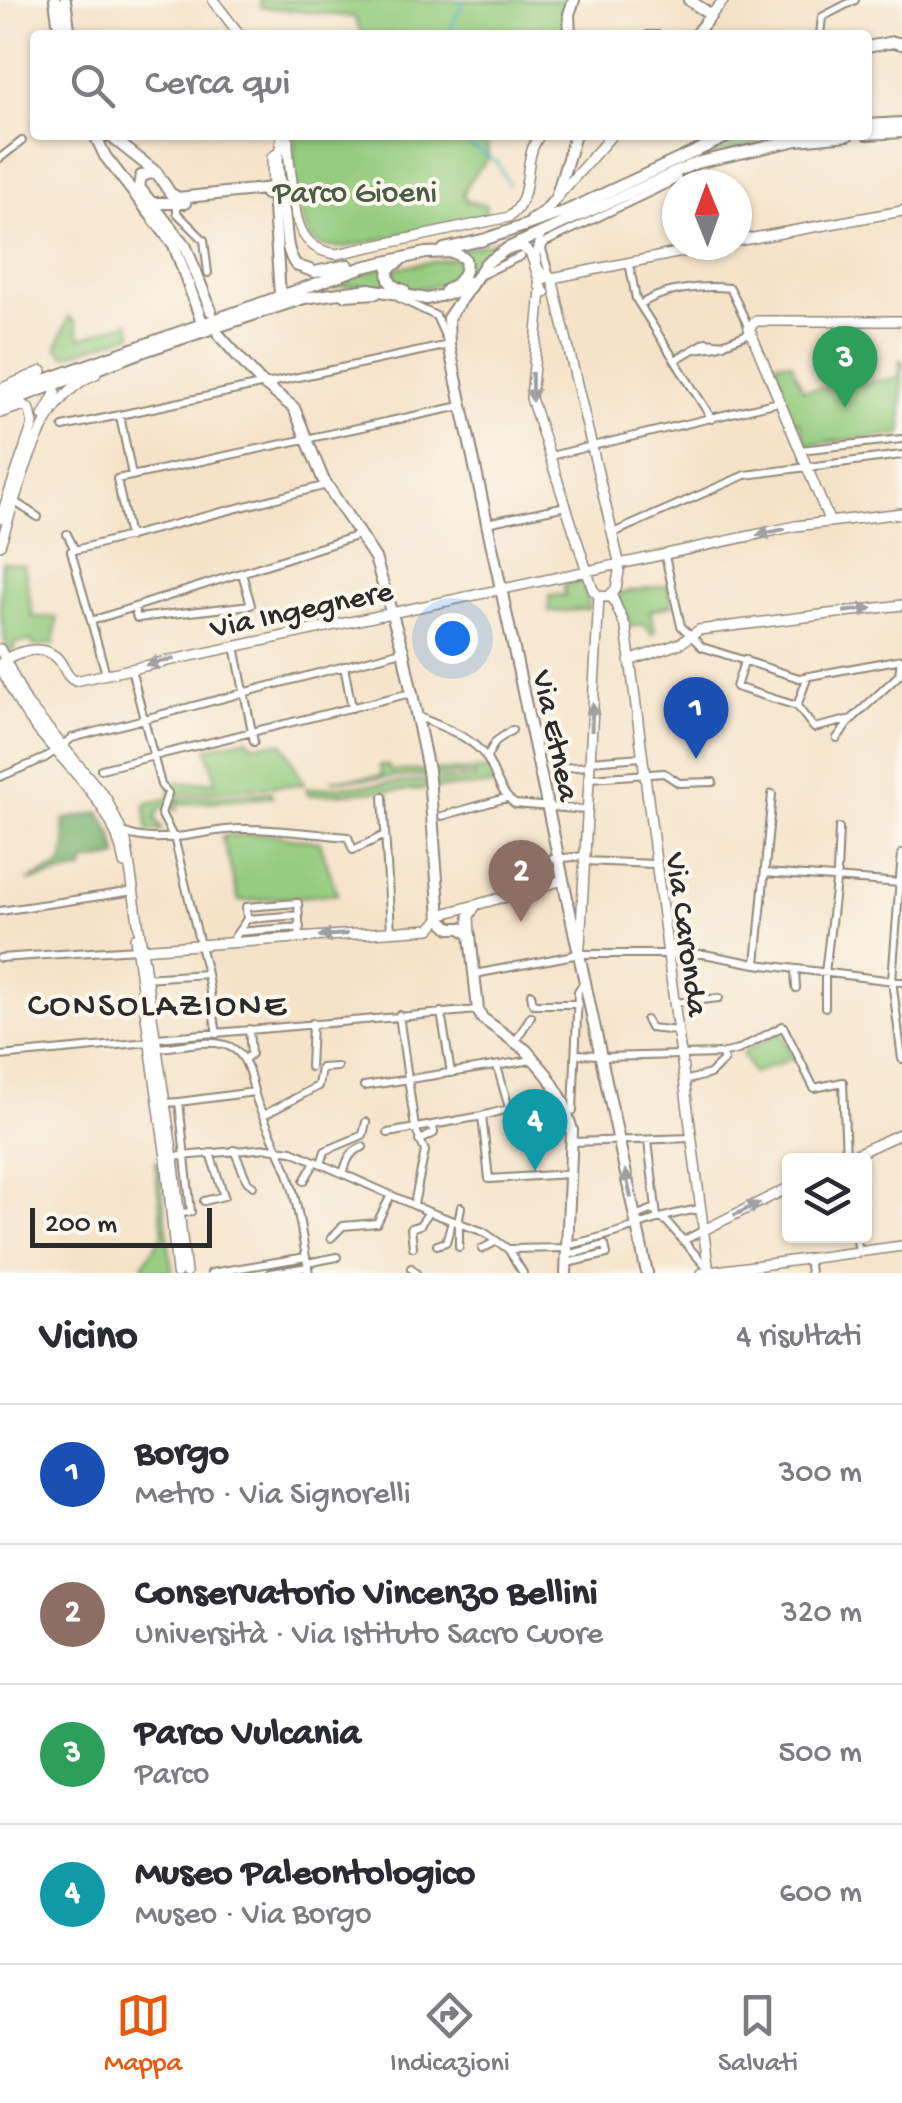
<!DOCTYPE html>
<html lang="it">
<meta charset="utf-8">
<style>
:root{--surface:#fff;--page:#f2f2f3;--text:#2b2b33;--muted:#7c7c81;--line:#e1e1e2;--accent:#ea580c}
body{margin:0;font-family:"Gochi Hand",sans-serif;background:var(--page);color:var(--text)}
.controls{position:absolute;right:30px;bottom:30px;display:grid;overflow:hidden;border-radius:10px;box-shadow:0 2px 8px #0004}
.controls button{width:90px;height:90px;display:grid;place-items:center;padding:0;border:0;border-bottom:2px solid var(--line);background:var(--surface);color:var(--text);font:50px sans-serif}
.compass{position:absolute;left:662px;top:170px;width:90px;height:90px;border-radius:50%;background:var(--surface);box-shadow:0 2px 8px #0004;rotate:359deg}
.scale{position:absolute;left:30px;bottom:25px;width:182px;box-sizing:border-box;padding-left:10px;border:5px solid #2b2b2b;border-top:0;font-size:28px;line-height:35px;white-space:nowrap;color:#2b2b2b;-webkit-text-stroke:8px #fbf7ec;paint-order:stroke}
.you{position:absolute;left:452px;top:638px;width:35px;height:35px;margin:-25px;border:8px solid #fff;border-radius:50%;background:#1a73e8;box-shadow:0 0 0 15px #1a73e833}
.badge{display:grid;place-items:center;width:65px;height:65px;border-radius:50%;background:var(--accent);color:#fff;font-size:32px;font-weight:700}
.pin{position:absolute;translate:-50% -82px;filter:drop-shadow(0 2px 5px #0008)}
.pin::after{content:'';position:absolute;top:52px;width:35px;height:30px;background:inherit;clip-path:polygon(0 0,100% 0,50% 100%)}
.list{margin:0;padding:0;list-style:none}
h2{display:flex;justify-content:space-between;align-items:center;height:130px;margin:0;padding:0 40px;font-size:42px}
h2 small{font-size:32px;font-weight:400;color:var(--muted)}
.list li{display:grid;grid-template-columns:65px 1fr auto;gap:30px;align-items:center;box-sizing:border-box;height:140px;padding:0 40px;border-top:2px solid var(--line)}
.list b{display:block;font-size:38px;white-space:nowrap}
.list p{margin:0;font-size:32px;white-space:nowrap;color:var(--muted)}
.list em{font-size:32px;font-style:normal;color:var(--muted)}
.icon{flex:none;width:55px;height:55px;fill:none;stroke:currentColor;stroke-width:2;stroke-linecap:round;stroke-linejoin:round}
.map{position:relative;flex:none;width:902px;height:1273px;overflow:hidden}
.search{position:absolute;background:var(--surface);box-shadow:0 2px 8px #0004;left:30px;right:30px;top:30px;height:110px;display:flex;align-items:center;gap:25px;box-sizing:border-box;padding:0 35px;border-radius:10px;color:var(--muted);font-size:38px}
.sheet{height:690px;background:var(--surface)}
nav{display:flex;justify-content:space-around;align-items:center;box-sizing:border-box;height:140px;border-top:2px solid var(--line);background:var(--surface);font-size:28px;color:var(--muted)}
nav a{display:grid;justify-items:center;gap:5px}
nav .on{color:var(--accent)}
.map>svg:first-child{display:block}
.green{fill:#95cc7f;stroke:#607c55;stroke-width:2.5}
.forest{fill:#78b06e;stroke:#526e4c;stroke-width:2.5}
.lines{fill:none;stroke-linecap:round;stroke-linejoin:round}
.stream{stroke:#47b0c6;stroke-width:2.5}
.street-casing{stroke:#90877a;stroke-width:10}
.secondary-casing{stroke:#90877a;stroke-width:12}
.primary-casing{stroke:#90877a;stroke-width:14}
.street{stroke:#fff;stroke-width:6}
.secondary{stroke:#fff;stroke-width:9}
.primary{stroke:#fff;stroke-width:10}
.street-bridge-casing{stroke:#90877a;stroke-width:10;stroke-linecap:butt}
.primary-bridge-casing{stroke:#90877a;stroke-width:14;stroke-linecap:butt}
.street-bridge{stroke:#fff;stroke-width:6}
.primary-bridge{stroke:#fff;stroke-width:10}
.oneway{fill:#a0a0a0}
.labels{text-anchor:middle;stroke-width:8;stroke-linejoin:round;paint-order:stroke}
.park-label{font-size:32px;fill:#4b5b44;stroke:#fbf7ec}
.street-label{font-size:32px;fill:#2b2b2b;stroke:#fbf7ec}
.neighbourhood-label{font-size:35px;letter-spacing:2.5px;fill:#2b2b2b;stroke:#fbf7ec}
</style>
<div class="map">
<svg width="902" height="1273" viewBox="0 0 902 1273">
<rect width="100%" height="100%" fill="#fbf7ec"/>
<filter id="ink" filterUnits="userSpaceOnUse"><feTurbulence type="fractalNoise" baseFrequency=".01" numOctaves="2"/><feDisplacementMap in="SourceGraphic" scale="20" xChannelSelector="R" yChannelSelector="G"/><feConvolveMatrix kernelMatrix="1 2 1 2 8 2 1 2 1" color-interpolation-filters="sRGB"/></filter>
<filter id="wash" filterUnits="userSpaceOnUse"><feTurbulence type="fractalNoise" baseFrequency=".0048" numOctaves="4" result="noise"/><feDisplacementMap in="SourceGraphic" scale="40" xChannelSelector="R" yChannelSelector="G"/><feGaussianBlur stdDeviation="2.25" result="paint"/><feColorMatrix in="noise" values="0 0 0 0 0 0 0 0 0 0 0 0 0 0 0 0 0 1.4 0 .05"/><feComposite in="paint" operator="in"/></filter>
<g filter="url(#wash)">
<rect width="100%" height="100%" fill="#f5e3c9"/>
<!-- green -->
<path class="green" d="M260,0H569L563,11L565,35H363L354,17L261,7Z
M295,135H494L487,142L488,158L469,181L463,195L467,201L486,205L485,217L346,247C335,247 324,249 315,242C295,226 292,159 295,135Z
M752,135L760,138L757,145L715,154L506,244L462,284L467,275L459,250L526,234L718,145Z
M454,258L459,262V270C444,287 426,290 404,287L392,274L396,268Z
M387,265L395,290C359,280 319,289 284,300Z
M69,317L75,321L81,338L129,322L133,334L65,356L57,347Z
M900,360H902V434L806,445L799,421L794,422L773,370L777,362H791L803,390L900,378Z
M2,562L24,565L33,617L57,618L54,644L34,646L32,641L14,643V650L7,652L0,611Z
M583,581L590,609L549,612V596L565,595L564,585Z
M669,585L672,605L650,611L655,632L651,634L644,624L629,627V617L618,598L626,592Z
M249,738L251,744L283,743L304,784L170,794V784L216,781L207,748Z
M380,765H388L390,771L486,770L495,785L309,795L306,789L475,778V774L331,780L382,776Z
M271,792L272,797L181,804L178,799L177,810L161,807L155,818L162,830L148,831L145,804L171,798Z
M268,834L320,842L337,894L239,901L222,836Z
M781,1032L793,1058L753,1073L742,1053Z
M159,1161L172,1273H144V1263L163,1234L155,1162Z"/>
<!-- forest -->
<path class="forest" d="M100,812L112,834L118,857L84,862L83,870L28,881L61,865L66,845L63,820Z"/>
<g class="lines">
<!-- stream -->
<path class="stream" d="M448,35L464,0
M452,135L460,142
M471,147L497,162L509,185"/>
</g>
</g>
<g filter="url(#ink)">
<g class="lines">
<!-- street casing -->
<g class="street-casing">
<path id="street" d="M648,35H658
M820,35L822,17L855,0
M0,158L22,141
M177,204V213L204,240L208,273
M543,233C535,247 533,265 546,276
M629,262L636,299L712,419
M481,275L521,256
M550,277L542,249L544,243L678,179
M344,297L377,295
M640,305C661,289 704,285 730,288L749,328
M695,349L717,346L750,333
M675,360L706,342L724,344
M120,416L132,475
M63,427L449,345L436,316L399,298
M800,450L902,439
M550,456L779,402
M15,502L38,517
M487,523L566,506
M613,533L745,475L902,455
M67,534L75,550
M129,537L117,479L461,406
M665,556L681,626L702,647L799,678L902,659
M134,608L137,618L251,605L242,573
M91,621L359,535
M235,646L254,742
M745,659L736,687L797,706
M344,666L352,708
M131,669L161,785L168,793
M106,674L71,551L327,485
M808,676L797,706L814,728L852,719L899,675L901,660
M417,716C441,727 470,735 486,757C496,773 499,793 515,804L587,810
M837,738L851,720
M486,758L496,741L512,730
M590,761L641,757
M559,768L590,766
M101,769L411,693
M0,777L45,758L72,738L402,651
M590,778L664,773L679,783L713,782
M383,797L391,931
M166,799L161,813L175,841L207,974L217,1034
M442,816L506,798
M123,832C158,847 202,830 239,829C275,828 312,834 348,837L353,850L385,835
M902,853L892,980L902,1059
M530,861L585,856
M585,861L654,864
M765,873L901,883
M0,911L134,891
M247,919L299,915
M238,932L300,927
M231,942L247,919L246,907L298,903L300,938
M0,958L136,949
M756,964L772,794
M795,969L796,988
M475,974L579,954H704L756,964L902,982
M143,978L207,974
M531,994L533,1004H578
M674,1003L719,998
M825,1007V973L837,873L839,828
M441,1012L451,1073
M399,1015L415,1128L425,1151L414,1204
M646,1020L650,1028L678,1031
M157,1038L478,1010
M515,1042L531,1016
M158,1048C179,1047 216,1036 234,1049C251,1060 251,1087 258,1104C267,1126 277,1146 286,1168C298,1200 302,1239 309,1273
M576,1054L599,1055
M0,1056L149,1042
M602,1057L721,1054L738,1050L783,1026L814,1088L843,1082L846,1159
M244,1060L251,1054L249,1029
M497,1066L509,1108
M310,1067L312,1023
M684,1081L710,1074L724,1060L721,1054
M364,1086L533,1060
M179,1102L254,1092
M164,1103L179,1102L191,1212L179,1213
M566,1112L573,1111L578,991L585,981
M264,1115L318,1086L321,1068L337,1067
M482,1116L489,1179L569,1174
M388,1133L482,1116L559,1095
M519,1136L528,1133L542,1119L567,1118
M419,1141L434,1133L433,1125
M648,1141L657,1217
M572,1142L692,1138
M234,1150L247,1181L253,1186
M172,1157L267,1148L292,1151L429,1212L484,1232L508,1249L566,1248
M321,1164L325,1151L363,1135L366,1122
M343,1174C347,1160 349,1152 363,1147
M304,1181L315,1162
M204,1201L224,1196L210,1153
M635,1216L656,1208
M658,1217L667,1222L708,1269
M458,1223L461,1207
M459,1223V1247
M856,1236L859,1251
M331,1238L343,1226L377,1223L391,1195
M683,1241L704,1230
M437,1245L446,1242L452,1221
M567,1245C614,1238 654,1215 701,1209
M413,1247L411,1228L420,1225L429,1212
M482,1249L497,1241
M508,1249L523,1273
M808,1257L810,1273
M307,1263L337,1257
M567,1263L607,1254L605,1245L568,1255
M411,1268L416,1273
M211,1273L306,1257
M271,1273L308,1267"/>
</g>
<!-- secondary casing -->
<g class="secondary-casing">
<path id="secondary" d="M213,0L240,35
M711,15L724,0
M288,135C287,151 290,167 292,182C295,215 297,250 337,254L509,217C536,197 520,160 540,135
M273,192L272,157L278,153
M281,197L278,159L282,135
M557,197L612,135
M737,241L902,211
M511,249L521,246L531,254L540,283
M541,290L531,398L593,590L599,596L608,597L616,589L620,566L552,278
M545,293L539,285L545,277L552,278L717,245
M0,389L42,371
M0,413L24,405L30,410L33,424L0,519
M43,416L56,392
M829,520L749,328L756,321H902
M0,545C19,491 38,396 96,374
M612,596L626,628L709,1273
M0,649L26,702L106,798L126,841L173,1157L186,1273
M629,661L681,643L699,630L902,605
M0,664C13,652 39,644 55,656C65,664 64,676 75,681L796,526L902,513
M0,666C9,685 18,704 31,721C65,767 116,804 124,864
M502,898L563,880
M439,915L497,899
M470,935L469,916L476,905
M135,938L166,1158L177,1273
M580,946L599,596
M139,949L430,929L440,918
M843,1160L902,1133
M704,1230L790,1187
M702,1273L902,1246"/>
</g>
<!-- primary casing -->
<g class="primary-casing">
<path id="primary" d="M55,0L60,35
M65,0L70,35
M689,0L711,15L695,35
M570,35L569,14L574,0
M867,47L893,42L902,44
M867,125L902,123
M867,134L902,132
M95,135L105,156L174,245L202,322
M109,135L157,173L170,193L178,198L273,188C293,207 279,243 296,265L315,272L348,265
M156,172L141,176L139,187L186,247L211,311
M266,194L273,193L280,295
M149,203H185
M532,220L545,211L556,198L575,135
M480,241L564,212L731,135
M444,249L482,240
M399,262L389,268C386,281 392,287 404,290
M487,262L448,318L449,345L647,1273
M484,265L508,248L696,163L797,140L848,135
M219,335L259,380L294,408L323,479L375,558L403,651L428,770
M0,396L363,267L426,253L453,252L465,259C468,274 459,284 446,290
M0,405L147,350L304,298L369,289L427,299L456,292L469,282
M430,789L440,918L450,928H461L470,935L478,1010L482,1018L526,1050L548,1076L563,1101L572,1130L566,1273"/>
</g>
<!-- street -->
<use href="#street" class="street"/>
<!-- secondary -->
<use href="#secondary" class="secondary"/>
<!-- primary -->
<use href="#primary" class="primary"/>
<!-- street-bridge casing -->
<g class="street-bridge-casing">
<path id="street-bridge" d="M166,799L168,793"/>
</g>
<!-- primary-bridge casing -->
<g class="primary-bridge-casing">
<path id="primary-bridge" d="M428,770L430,789"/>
</g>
<!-- street-bridge -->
<use href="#street-bridge" class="street-bridge"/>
<!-- primary-bridge -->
<use href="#primary-bridge" class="primary-bridge"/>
</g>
<!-- one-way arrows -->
<defs><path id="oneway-solid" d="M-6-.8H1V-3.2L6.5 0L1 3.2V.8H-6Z" transform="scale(2.5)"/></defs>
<g class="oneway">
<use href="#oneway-solid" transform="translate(532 387) rotate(89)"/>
<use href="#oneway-solid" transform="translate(771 532) rotate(168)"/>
<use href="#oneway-solid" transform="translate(858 610) rotate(-7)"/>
<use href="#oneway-solid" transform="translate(160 662) rotate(168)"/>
<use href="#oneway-solid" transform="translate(592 717) rotate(-88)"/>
<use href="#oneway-solid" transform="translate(333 935) rotate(176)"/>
<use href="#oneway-solid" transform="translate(628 1184) rotate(-102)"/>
<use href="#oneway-solid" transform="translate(747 1209) rotate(-26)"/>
</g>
</g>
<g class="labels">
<!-- park labels -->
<g class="park-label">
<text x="355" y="201">Parco Gioeni</text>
</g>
<!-- street labels -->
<g class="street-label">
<text transform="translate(301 607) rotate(-12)" y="11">Via Ingegnere</text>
<text transform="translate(558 735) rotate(78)" y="11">Via Etnea</text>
<text transform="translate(689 934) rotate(82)" y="11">Via Caronda</text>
</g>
<!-- neighbourhood labels -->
<g class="neighbourhood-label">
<text x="158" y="1014">CONSOLAZIONE</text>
</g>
</g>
</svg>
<div class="controls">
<button><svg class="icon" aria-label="layers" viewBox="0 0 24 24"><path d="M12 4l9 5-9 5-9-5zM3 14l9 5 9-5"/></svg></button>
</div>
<svg class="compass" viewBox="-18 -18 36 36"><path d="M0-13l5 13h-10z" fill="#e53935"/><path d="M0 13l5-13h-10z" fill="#7c7c81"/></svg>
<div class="scale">200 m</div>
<div class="you"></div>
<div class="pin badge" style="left:696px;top:759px;background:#1a4fb4">1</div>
<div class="pin badge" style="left:521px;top:922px;background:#8d6e63">2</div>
<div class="pin badge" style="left:845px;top:408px;background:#2e9e5b">3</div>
<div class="pin badge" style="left:535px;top:1171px;background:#0f9aa8">4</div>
<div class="search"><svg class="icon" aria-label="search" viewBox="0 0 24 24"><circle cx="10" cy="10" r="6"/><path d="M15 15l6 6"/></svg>Cerca qui</div>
</div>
<section class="sheet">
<h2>Vicino<small>4 risultati</small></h2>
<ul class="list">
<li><span class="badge" style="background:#1a4fb4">1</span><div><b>Borgo</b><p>Metro · Via Signorelli</p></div><em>300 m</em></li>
<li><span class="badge" style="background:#8d6e63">2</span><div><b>Conservatorio Vincenzo Bellini</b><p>Università · Via Istituto Sacro Cuore</p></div><em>320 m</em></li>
<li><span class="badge" style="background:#2e9e5b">3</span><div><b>Parco Vulcania</b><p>Parco</p></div><em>500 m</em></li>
<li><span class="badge" style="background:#0f9aa8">4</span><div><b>Museo Paleontologico</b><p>Museo · Via Borgo</p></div><em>600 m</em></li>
</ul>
</section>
<nav>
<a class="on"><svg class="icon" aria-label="map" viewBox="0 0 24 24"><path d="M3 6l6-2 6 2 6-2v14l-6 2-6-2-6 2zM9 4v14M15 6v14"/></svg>Mappa</a>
<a><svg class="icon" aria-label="directions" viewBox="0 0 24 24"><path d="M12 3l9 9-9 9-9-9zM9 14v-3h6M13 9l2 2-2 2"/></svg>Indicazioni</a>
<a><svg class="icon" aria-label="saved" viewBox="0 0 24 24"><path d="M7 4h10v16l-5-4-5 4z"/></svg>Salvati</a>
</nav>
